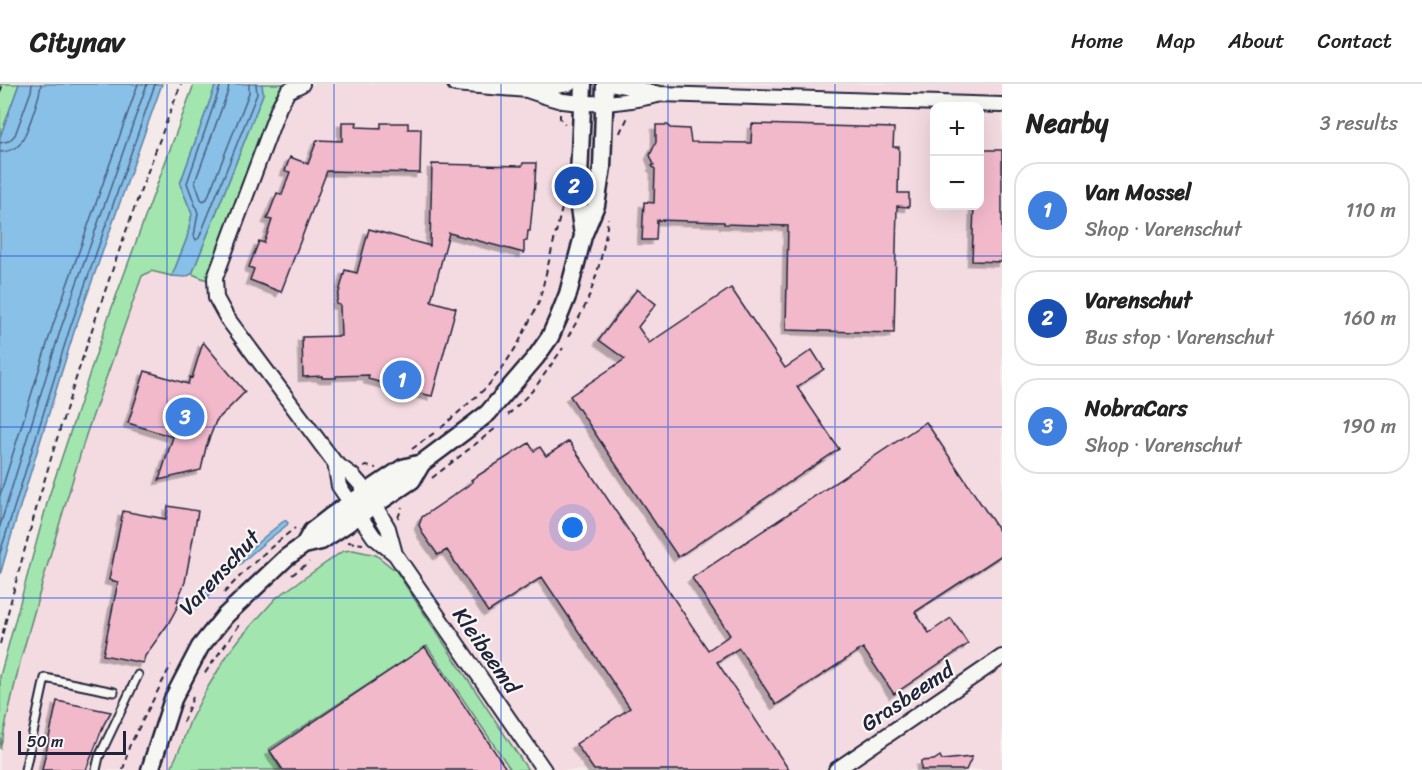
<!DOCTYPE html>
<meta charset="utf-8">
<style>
:root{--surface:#fff;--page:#f2f2f2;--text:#222;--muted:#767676;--line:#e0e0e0;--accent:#1f6fb2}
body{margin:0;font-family:Sriracha,sans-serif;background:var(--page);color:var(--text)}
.controls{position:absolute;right:18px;top:18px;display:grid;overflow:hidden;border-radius:12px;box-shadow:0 6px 24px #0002}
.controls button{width:54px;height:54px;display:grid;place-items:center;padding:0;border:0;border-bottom:2px solid var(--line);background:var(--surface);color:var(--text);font:30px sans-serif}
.scale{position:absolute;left:18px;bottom:15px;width:108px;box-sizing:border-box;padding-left:6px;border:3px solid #22223b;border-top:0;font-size:16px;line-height:21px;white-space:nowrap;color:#22223b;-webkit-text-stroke:4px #f6f6f2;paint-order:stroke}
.you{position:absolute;left:573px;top:444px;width:21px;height:21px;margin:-15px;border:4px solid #fff;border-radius:50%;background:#1a73e8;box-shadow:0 0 0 9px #1a73e833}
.badge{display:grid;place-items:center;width:39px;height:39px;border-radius:50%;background:var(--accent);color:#fff;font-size:20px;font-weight:700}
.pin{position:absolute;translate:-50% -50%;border:3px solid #fff;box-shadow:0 2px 6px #0006}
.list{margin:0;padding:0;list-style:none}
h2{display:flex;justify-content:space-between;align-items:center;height:78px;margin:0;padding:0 24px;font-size:26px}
h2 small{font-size:20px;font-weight:400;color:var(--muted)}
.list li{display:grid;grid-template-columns:39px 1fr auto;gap:18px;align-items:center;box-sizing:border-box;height:96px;margin:0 12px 12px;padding:0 12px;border:2px solid var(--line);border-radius:24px}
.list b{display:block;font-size:22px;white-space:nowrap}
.list p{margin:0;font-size:20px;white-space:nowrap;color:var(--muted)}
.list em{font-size:20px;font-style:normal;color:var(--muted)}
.map{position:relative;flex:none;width:1002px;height:686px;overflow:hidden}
header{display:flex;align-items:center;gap:36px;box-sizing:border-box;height:84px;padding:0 30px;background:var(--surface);border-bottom:2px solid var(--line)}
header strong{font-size:28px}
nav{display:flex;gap:33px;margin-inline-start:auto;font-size:21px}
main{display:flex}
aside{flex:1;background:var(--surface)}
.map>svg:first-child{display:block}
.built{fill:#f4dbe1;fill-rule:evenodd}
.grass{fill:#a2e5af;stroke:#628475;stroke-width:1.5}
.water{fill:#88c0e7;stroke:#5f81a2;stroke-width:1.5}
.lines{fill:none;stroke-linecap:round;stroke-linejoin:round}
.shore{stroke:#4b6180;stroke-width:1.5}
.building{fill:#f2b9cb;stroke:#22223b;stroke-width:1.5;filter:url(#shadow)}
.service-casing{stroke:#22223b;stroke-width:11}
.minor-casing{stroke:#22223b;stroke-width:18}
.tertiary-casing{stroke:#22223b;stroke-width:21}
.path{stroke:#22223b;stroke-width:2;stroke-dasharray:6 4.5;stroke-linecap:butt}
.service{stroke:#f6f6f2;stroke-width:7}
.minor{stroke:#f6f6f2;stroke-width:14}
.tertiary{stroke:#f6f6f2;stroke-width:16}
.grid{fill:none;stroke:#1d4ed8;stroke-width:1.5;stroke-opacity:0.55}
.labels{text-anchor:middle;stroke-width:4.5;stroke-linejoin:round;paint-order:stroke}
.street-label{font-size:22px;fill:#22223b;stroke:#f6f6f2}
</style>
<header>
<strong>Citynav</strong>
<nav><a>Home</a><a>Map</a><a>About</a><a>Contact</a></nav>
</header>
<main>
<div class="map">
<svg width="1002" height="686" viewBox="0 0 1002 686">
<defs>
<filter id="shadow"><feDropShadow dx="-4.5" dy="4.5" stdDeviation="0" flood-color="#0004"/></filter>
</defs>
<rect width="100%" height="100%" fill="#f5eaea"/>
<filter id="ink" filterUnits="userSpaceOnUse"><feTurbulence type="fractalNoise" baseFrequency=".0167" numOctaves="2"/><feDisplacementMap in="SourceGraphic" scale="12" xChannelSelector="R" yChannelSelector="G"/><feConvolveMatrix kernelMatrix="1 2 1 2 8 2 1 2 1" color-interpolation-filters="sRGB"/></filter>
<g filter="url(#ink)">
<!-- built -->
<path class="built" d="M207,0H1002V686H0V659L68,387ZM934,22H980V122H934Z"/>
<!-- grass -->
<path class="grass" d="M1,0H19L0,53V3Z
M194,0H216L180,100L192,130L187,154L172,192L151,187L142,192L86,351L52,465L20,578L0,665V592L49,412L107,237Z
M262,0H289L276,10L207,196L192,190L263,10Z
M353,466L376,471L396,487L528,686H511L427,562L269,665L281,686H170L181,662L190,637L206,606L228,570L241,553L276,514L343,467Z"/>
<!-- water -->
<path class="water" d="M19,0H162L74,248L15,439L0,491V53Z
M216,0H262L263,10L192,190L185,193L172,192L187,154L192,130L180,100Z
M285,436L288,439L287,441C253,466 225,493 197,525L194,522C221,490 252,462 285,436Z"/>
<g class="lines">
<!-- shore -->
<path class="shore" d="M221,0L187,99L198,129L194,152L196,156L199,154L257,10L256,0
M229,0L228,7L195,98L201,115L203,117L207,115L249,9V0
M0,59L9,57L15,51L31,7L32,0
M0,68C7,68 12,66 18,62C26,55 40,11 41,0
M0,411L53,241L138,0
M0,442L61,244L147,0
M0,469L69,247L155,0"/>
</g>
<!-- building -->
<path class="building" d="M342,38H357L356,43L381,44V39H408V45H421L420,89L327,87L281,208L250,196L254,185L249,183L259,157L264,159L268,148L272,136L267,135L277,109L282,111L286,99L290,88L285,87L290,73L308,80L317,56L342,57Z
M752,40L894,44L893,63H899L898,109H909V123L897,122L894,249L786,246L788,142L724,140V138L657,136L656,156H642L644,118L654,119L655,85L652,82L654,81L650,71L656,58V41H668L670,44L689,45L691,58L751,59Z
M980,66H1002V178L972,177L974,122H980Z
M523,79H536L534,116H533L530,147H528L527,157H524V169L449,149L431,217L456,224L432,312L407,306L406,308L393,304L394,302L368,295L369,291L336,292V294H322V292L303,293L302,253L341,252L340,221L336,220L345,186L357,189L369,145L430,162L432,80L522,82Z
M731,204L785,284L812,266L824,285L797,303L839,365L678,473L570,312L625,275L599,256L637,205L656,220L638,243L649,259Z
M203,258L245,308L216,337L206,363L201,386L159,396L173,353L128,339L145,287L188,300L190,293L192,294Z
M926,338L1002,451V471L915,528L929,549L951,534L968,560L894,610L863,564L776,621L739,564L717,578L789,686H594L576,660L630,624L542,493L488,528L447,466L438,471L423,450L419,441L422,433L473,398L471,396L529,359L534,367L540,363L546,372L569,357L708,566L730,551L692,494Z
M168,422L198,427L185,498L177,517L180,518L168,540L145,572L143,579L103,571L118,498L109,496L123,427L166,435Z
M425,563L507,686H283L270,667Z
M57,617L111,628L104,640L86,686H42Z
M940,672L942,676L972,673L966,686H921V677L934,676Z"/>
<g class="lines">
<!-- service casing -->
<g class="service-casing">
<path id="service" d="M25,686L45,594L114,608
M96,686L99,673L138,591"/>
</g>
<!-- minor casing -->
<g class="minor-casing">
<path id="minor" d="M302,0L288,7L279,23L215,194L216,214L227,234L335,379L353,392L367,408L388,444L395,470
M455,0L527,6L569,0
M615,0L660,10L1002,21
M527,6C539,10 551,15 563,17C596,22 626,18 658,11
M335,379L339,402L374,453L395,470L544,686
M836,686L1002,573"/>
</g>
<!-- tertiary casing -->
<g class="tertiary-casing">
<path id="tertiary" d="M583,151L578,117L583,0
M304,461L312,447L330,433L403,384L422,379L470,343L488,329L536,273L550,253L558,235L568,210L583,152L596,121L602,83L605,0
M150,686L173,615L200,563L225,532L287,473L304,461L321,457L412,396L422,379"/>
</g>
<!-- path -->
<path class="path" d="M0,8L3,0
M560,30V34L565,40
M620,49C622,42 628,37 628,30
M568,253C574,242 581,231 586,220C597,193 605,163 608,134
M508,331L534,305L563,264
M441,344L487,303L503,283L518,260L539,218L562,124
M412,365L434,349
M364,383L366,382L376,384
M432,394L496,344
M398,434L402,423
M348,458L363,460
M292,491L309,478
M224,509C246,485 269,464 295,444
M0,560C47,370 110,183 181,0
M205,589L240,540
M183,638L193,613
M123,686L129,663L171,581"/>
<!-- service -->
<use href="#service" class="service"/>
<!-- minor -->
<use href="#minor" class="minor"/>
<!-- tertiary -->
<use href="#tertiary" class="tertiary"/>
</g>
</g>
<!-- grid -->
<path class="grid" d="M167,0V686M334,0V686M501,0V686M668,0V686M835,0V686M0,172H1002M0,343H1002M0,514H1002"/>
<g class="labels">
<!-- street labels -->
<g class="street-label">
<text transform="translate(219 488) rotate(-47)" y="8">Varenschut</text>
<text transform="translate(487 566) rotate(55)" y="8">Kleibeemd</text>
<text transform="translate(907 612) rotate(-34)" y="8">Grasbeemd</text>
</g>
</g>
</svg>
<div class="controls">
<button>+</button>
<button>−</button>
</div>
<div class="scale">50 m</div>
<div class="you"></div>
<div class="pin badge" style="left:402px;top:296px;background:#3f7fe0">1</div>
<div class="pin badge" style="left:574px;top:102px;background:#1a4fb4">2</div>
<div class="pin badge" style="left:185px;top:333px;background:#3f7fe0">3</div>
</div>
<aside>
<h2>Nearby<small>3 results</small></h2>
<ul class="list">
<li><span class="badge" style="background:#3f7fe0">1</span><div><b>Van Mossel</b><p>Shop · Varenschut</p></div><em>110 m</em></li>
<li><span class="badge" style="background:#1a4fb4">2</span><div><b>Varenschut</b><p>Bus stop · Varenschut</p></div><em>160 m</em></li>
<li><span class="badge" style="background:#3f7fe0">3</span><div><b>NobraCars</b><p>Shop · Varenschut</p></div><em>190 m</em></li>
</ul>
</aside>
</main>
